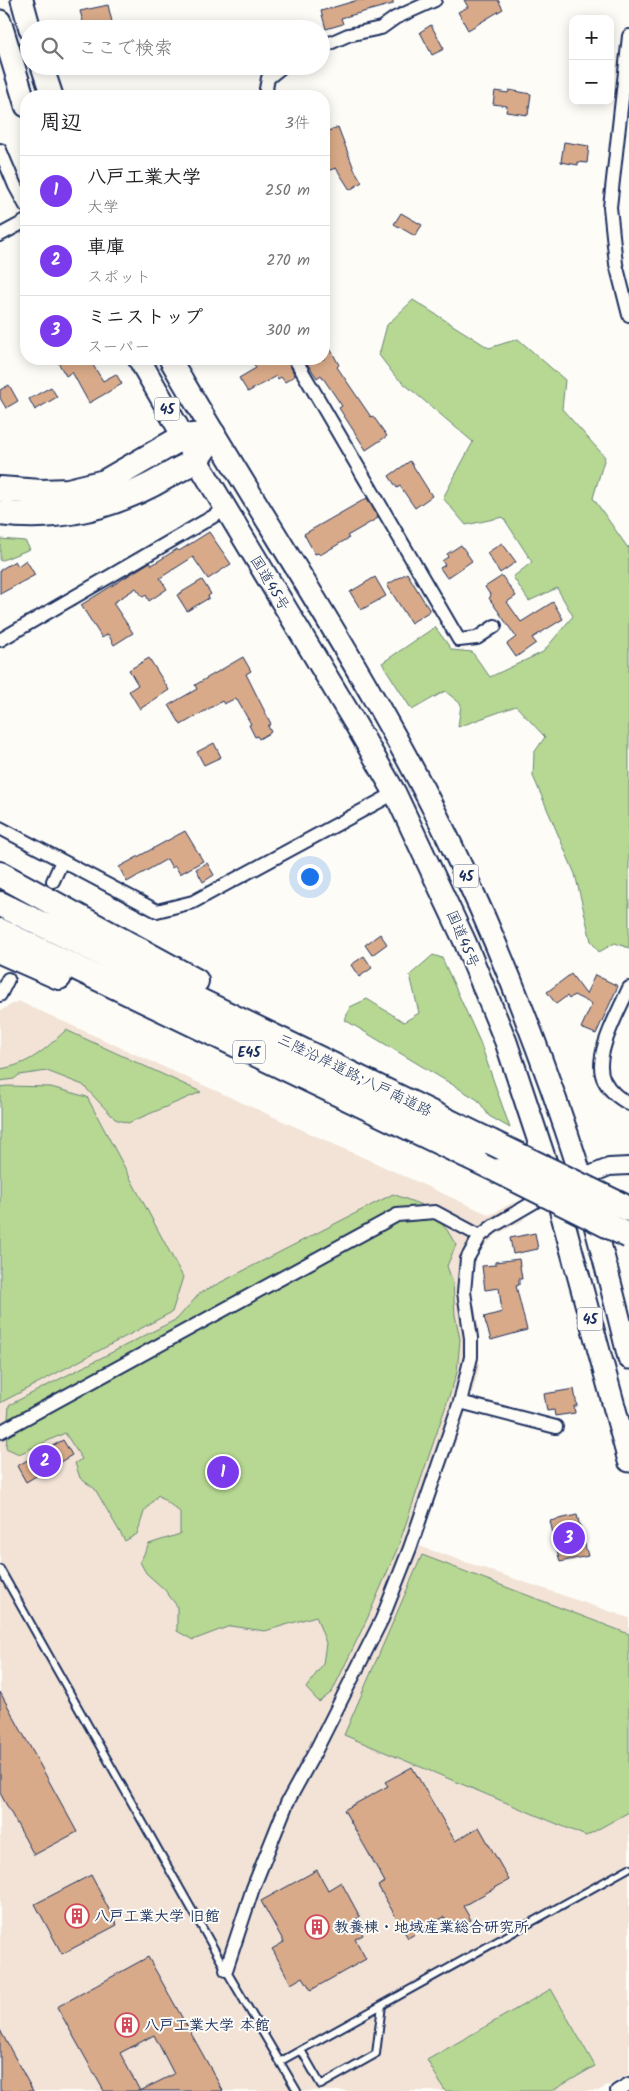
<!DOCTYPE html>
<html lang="ja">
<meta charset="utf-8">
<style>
:root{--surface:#fff;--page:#f6f6f6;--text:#202124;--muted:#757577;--line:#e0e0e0;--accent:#7c3aed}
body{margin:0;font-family:Kalam,"Klee One",sans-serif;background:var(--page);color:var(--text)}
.controls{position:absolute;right:15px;top:15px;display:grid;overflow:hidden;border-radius:10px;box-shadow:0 2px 12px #0003}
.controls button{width:45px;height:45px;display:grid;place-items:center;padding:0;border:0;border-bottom:1px solid var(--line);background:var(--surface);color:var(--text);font:25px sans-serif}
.you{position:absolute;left:309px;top:876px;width:18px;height:18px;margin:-12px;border:4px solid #fff;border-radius:50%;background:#1a73e8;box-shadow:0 0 0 8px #1a73e833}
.badge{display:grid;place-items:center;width:32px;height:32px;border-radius:50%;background:var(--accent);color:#fff;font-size:16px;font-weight:700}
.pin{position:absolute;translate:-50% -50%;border:2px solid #fff;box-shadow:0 1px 5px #0006}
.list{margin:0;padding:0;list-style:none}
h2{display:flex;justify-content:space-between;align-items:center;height:65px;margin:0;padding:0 20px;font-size:21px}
h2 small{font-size:16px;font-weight:400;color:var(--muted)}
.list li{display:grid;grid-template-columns:32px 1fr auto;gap:15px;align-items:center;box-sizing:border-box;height:70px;padding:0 20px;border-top:1px solid var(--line)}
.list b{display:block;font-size:19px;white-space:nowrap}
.list p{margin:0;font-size:16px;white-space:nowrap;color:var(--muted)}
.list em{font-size:16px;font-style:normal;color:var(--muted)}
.icon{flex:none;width:28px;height:28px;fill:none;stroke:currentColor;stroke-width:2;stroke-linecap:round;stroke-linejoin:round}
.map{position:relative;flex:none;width:629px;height:2091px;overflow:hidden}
.search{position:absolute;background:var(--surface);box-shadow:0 2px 12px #0003;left:20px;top:20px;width:310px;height:55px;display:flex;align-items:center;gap:12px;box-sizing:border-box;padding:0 18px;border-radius:28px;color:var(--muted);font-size:19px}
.panel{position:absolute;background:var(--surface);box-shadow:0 2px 12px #0003;left:20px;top:90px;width:310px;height:275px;border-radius:20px}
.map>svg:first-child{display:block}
.built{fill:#f2e3d6}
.green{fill:#b7d892;stroke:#698478}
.building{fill:#d8aa89;stroke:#1b2f5e}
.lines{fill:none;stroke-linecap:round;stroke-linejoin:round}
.service-casing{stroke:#1b2f5e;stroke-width:10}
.minor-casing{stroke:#1b2f5e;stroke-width:16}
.tertiary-casing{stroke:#1b2f5e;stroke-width:20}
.trunk-casing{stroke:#1b2f5e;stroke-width:25}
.motorway-casing{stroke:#1b2f5e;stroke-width:28}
.service{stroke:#fdfcf7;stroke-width:6}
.minor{stroke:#fdfcf7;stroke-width:12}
.tertiary{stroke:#fdfcf7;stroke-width:16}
.trunk{stroke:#fdfcf7;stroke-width:21}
.motorway{stroke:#fdfcf7;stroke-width:24}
.motorway-bridge-casing{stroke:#1b2f5e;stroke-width:28;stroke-linecap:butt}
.motorway-bridge{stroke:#fdfcf7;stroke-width:24}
.labels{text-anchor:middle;stroke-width:4;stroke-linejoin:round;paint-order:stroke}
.shield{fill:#fdfcf7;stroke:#5f6c8c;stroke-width:1}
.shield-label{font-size:14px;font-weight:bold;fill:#1b2f5e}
.street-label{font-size:15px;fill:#1b2f5e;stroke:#fdfcf7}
.poi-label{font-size:15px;font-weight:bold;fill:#1b2f5e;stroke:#fdfcf7;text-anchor:start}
</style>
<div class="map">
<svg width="629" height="2091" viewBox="0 0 629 2091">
<rect width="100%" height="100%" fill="#fdfcf7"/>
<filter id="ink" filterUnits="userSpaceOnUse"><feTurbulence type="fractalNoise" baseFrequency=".02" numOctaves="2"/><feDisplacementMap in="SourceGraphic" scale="10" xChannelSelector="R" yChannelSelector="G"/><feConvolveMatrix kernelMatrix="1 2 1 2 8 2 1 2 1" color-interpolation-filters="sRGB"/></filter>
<g filter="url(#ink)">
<!-- built -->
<path class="built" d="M18,1001L490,1215L514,1202L524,1220L497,1234L484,1246L476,1259L472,1278V1293L479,1329V1369L471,1398L419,1546L629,1618V2074L598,2091H0V1011Z"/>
<!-- green -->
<path class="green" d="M413,300L489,348L518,339L565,380L562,409L605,457L593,498L628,548L629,546V948L615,943L599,952L591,941L575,874L533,776L534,753L545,737L516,706L458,727L461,704L445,691L412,710L382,663L435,627L452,650L472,652L490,677L543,652L573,616L557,588L529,601L513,577L532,562L503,517L466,525L443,498L473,442L395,376L379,355L387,325Z
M0,539L25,541L30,549L0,561Z
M433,955L442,958L480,1042L510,1128L489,1116L478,1100L345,1020L350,1007L367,999L404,1022L419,1013L410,975Z
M66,1030L201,1092L128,1123L115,1119L83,1085L47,1071L19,1075L14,1079L0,1081V1069C31,1064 44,1050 66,1030Z
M7,1086L51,1087L87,1097L183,1277L172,1312L0,1403V1087Z
M393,1194L427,1207L447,1230L456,1245L447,1266L453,1283L455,1315L460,1339L457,1373L398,1547L368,1617L332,1692L319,1702L306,1688L323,1664L326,1643L316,1616L265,1631L230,1626L193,1640L177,1631V1606L164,1589L146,1573L140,1562L149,1544L180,1534V1512L158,1495L144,1512L137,1534L125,1541L95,1489L80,1478L75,1463L82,1459L65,1433L19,1454L6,1448L9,1405L177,1319L200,1293Z
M422,1555L629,1634V1812L586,1836L344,1735Z
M551,1989L595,2066L552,2091H445L427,2060Z"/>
<!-- building -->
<path class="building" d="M358,0H393V4L341,18L343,24L326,29L321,11Z
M464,0H498L503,9L468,30L458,12L468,7Z
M108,5L113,26L100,29H85L80,11Z
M431,25L444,49L432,55L420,32Z
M509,90L531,94L528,115L506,112L507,106L493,104L495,91L508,93Z
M338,127L354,169L362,182L350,190L336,168L327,171L324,163V133Z
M564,142L589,146L587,163L578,162V165L561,162Z
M401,213L422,225L415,236L394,224Z
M324,337L339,365L337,367L371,417L373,416L387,436L366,450L339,408L342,406L321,375L317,378L304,359H324Z
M56,359H96L91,362L103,381L116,374L122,384L89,403L72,372L66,376Z
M251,359H287L295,376L285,382L281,377L278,379L276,376L248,392L239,378L256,368Z
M9,385L18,401L6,408L0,398V390Z
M51,387L57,397L35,410L29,399Z
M410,461L432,496L415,508L400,486L397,488L389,476Z
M367,498L378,518L347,536L349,538L320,555L318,553L315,554L304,534Z
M209,532L231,564L208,579L193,557L160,578L167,589L149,601L146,595L143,597L136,588L113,603L133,633L114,645L108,634L102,638L81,605L150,562L152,565L177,549L179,551Z
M502,543L516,562L500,573L487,553Z
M461,545L472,561L447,578L440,568L445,565L442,561L448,557L447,554Z
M26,560L35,575L0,594V570L15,561L18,566Z
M407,573L430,611L411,623L387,585Z
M502,576L516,596L507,602L521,622L553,602L563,619L532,638L536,643L516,657L507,644L516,637L489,598L491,596L485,587Z
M375,577L386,596L361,610L350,592Z
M202,580L211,594L208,596L209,598L187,611L177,595Z
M243,657L251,671L246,674L271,724L268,726L271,732L259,739L257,736L255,737L249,725L251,724L236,698L224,704L222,701L181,725L169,705L197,689L195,685Z
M149,658L169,690L140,709L129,691L138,685L129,670Z
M214,743L221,757L204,765L197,752Z
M185,831L203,861L180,874L175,866L172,868L167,859L127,882L119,867Z
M207,863L214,875L203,882L196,869Z
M380,934L387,944L372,955L365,945Z
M364,956L372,968L359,977L351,965Z
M571,974L586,994L595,975L618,986L596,1034L581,1028L592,1004L574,995L569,999L567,996L556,1004L547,992Z
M535,1233L538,1249L513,1254L510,1238Z
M519,1259L522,1279H519V1285L516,1286L527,1330L491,1340L484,1317L502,1312L499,1288L485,1290L482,1266L495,1265V1262Z
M574,1389L577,1406H574L575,1413L555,1416L554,1410L547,1411L544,1394Z
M63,1440L72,1455L26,1482L17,1466Z
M577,1515L588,1556L560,1562L550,1521Z
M0,1692L77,1832L34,1855L0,1793Z
M412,1767L455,1841L479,1827L509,1880L463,1906L471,1920L452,1931L444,1917L408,1938L378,1886L385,1882L344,1810L388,1786L385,1782Z
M317,1870L328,1890L341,1882L360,1917L355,1920L363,1935L355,1939L366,1959L311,1990L303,1977L291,1984L274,1952L272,1949L284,1942L261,1901Z
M91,1875L117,1925L62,1954L35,1904Z
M148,1957L202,2053L223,2091H140L174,2074L154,2035L120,2053L140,2091H104L57,2007Z
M0,2030L33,2091H0Z"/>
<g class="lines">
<!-- service casing -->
<g class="service-casing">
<path id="service" d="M0,1569L226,1970L297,2091
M301,2050L321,2085L376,2054L382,2005
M281,2061L629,1868"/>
</g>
<!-- minor casing -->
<g class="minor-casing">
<path id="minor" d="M629,36L610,207L616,264L629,315
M321,47L348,35L381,28L395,18L435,0
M269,96L266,89L268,78L283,66
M0,150L15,186L26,206
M0,235L26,221
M295,359L459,640L477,638L495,626
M0,640L226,509
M0,828L157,911L193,902L395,793
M53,881L62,861
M629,988C619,1011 592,1057 604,1080C610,1092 619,1098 629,1104
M0,995L8,979
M460,1402L556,1427
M0,1432L397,1215L435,1212L480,1236
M226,1970L253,1888L287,1803L315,1752L382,1619L410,1548L460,1402L471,1357V1338L464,1292L467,1259L480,1236L493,1226L548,1194
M617,2091L629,2084"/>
</g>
<!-- tertiary casing -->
<g class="tertiary-casing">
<path id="tertiary" d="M572,1182L609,1167L629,1166"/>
</g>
<!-- trunk casing -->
<g class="trunk-casing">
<path id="trunk" d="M22,0L30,29
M0,21L26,106
M42,66L52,96
M139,359L196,459L356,725L395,793L465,942L506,1042L555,1190L629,1461
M170,359C267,528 381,691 463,870C509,969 548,1072 581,1176C599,1236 614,1297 629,1358"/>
</g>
<!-- motorway casing -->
<g class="motorway-casing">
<path id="motorway" d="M0,489L41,492L68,491L105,482L183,437L213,434
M0,513C60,521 117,506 169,475C177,470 188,466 195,460C203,453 208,442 213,434
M0,874L196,981
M0,904L491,1142
M0,931L499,1171
M0,951L59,977"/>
</g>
<!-- service -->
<use href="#service" class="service"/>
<!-- minor -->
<use href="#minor" class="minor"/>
<!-- tertiary -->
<use href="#tertiary" class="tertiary"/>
<!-- trunk -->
<use href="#trunk" class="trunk"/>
<!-- motorway -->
<use href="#motorway" class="motorway"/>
<!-- motorway-bridge casing -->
<g class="motorway-bridge-casing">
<path id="motorway-bridge" d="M491,1142L629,1209
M499,1171L629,1236"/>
</g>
<!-- motorway-bridge -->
<use href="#motorway-bridge" class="motorway-bridge"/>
</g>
</g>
<!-- icons -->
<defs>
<g id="building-ring" transform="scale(1.25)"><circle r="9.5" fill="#fdfcf7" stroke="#d1495b" stroke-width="1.5"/><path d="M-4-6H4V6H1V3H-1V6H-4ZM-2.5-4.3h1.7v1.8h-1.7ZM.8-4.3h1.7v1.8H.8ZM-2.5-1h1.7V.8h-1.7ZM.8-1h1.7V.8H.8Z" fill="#d1495b"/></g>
</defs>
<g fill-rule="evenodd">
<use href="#building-ring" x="77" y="1916"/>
<use href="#building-ring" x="317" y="1927"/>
<use href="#building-ring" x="127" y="2025"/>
</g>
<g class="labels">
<!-- shield labels -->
<g class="shield">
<rect x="154.5" y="397.5" width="25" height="23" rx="4"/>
<rect x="453.5" y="864.5" width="25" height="23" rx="4"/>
<rect x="233" y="1040.5" width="32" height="23" rx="4"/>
<rect x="577.5" y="1307.5" width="25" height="23" rx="4"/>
</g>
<g class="shield-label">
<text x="167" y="414">45</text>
<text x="466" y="881">45</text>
<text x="249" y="1057">E45</text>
<text x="590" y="1324">45</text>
</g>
<!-- street labels -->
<g class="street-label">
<text transform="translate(270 583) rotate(59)" y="5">国道45号</text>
<text transform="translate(463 939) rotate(67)" y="5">国道45号</text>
<text transform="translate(355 1075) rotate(26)" y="5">三陸沿岸道路;八戸南道路</text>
</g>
<!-- poi labels -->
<g class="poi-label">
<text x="94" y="1921">八戸工業大学 旧館</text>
<text x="334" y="1932">教養棟・地域産業総合研究所</text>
<text x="144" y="2030">八戸工業大学 本館</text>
</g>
</g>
</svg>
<div class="controls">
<button>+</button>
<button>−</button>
</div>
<div class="you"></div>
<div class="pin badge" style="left:223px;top:1472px">1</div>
<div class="pin badge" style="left:45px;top:1461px">2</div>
<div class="pin badge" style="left:569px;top:1538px">3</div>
<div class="search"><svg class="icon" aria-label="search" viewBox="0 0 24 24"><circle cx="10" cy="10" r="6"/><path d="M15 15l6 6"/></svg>ここで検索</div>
<section class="panel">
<h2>周辺<small>3件</small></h2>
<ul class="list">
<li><span class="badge">1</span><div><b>八戸工業大学</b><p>大学</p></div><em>250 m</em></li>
<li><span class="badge">2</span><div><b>車庫</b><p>スポット</p></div><em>270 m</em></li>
<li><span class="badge">3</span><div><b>ミニストップ</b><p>スーパー</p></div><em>300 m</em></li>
</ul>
</section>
</div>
